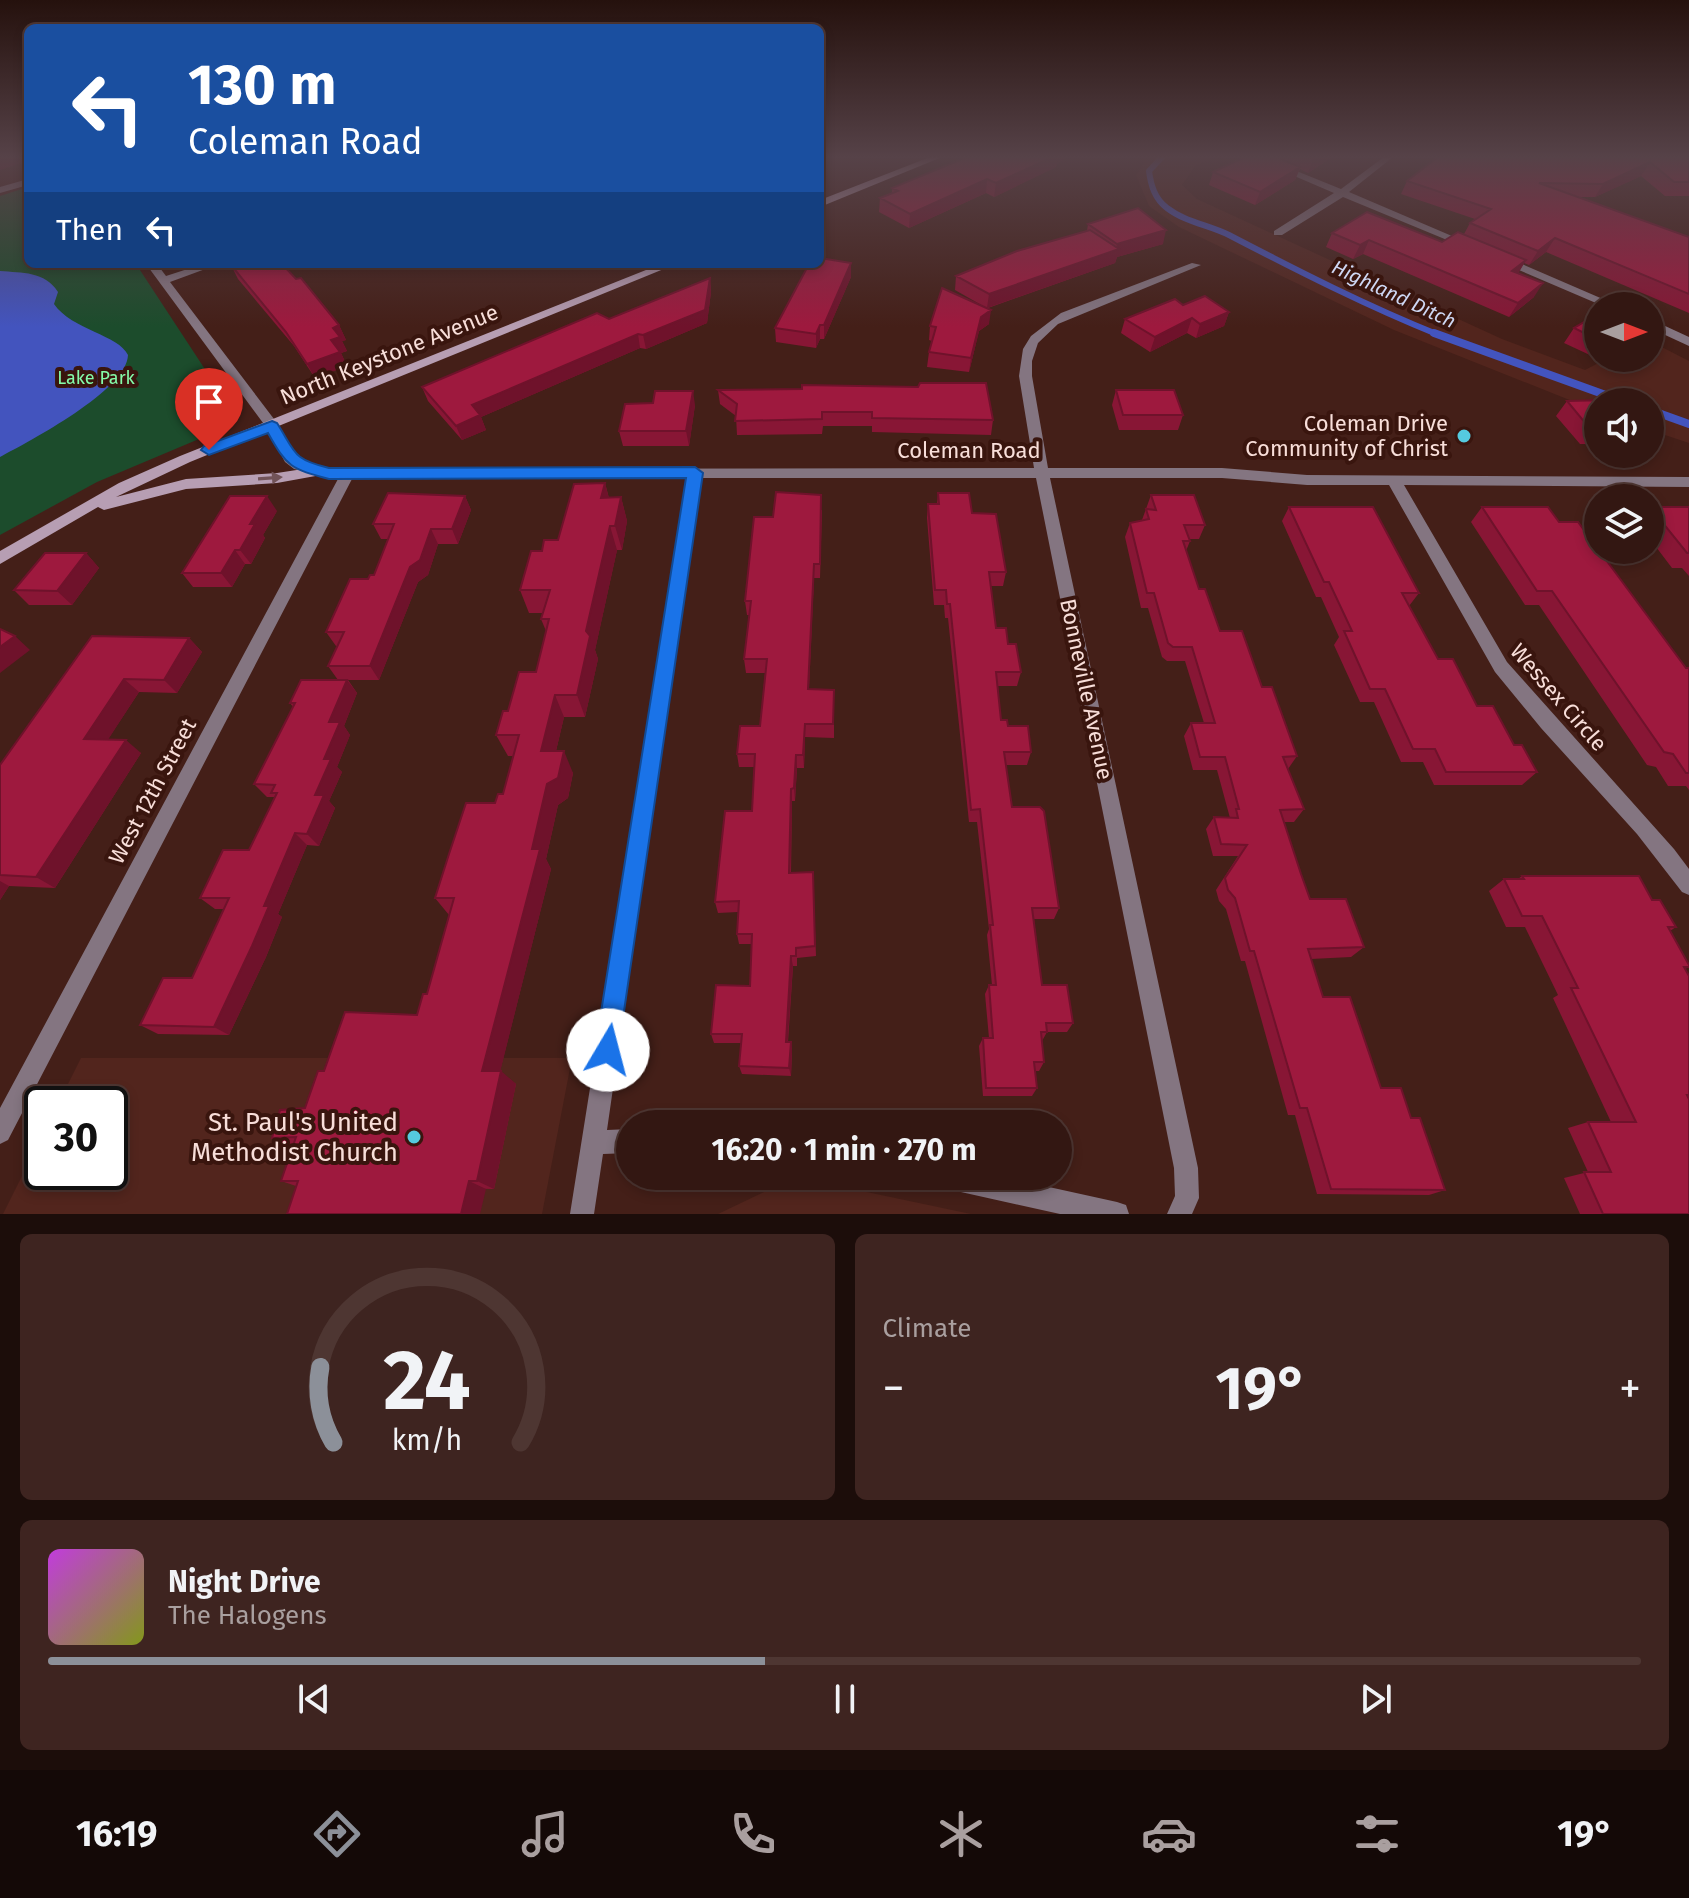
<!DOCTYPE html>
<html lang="en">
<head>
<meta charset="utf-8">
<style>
	:root { --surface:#331712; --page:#3e2420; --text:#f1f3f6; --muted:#a99f9f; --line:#4e3632; --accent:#8c9099 }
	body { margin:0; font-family:"Fira Sans",sans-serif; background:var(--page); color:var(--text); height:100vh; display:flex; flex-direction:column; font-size:30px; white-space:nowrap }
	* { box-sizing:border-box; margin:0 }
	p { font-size:26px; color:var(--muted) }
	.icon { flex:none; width:44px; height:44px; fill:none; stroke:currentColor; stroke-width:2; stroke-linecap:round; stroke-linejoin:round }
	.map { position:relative; height:1214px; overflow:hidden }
	.panel { display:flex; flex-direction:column; gap:20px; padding:20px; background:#1c0d0a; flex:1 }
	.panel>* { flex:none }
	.banner { position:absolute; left:24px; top:24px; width:800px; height:244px; border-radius:12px; box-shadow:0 4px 12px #0003,0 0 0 2px var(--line); background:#1a4fa0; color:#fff; overflow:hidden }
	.needle { width:52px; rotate:90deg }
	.controls { position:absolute; left:1584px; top:292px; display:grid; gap:16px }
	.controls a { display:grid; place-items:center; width:80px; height:80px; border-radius:50%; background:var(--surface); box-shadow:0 4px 12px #0003,0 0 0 2px var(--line); font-size:40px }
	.speed { position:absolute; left:24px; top:1086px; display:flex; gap:16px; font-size:40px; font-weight:700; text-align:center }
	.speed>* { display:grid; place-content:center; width:104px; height:104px; border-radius:50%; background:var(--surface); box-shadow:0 4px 12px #0003,0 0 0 2px var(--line); line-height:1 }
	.speed .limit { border:4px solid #111; border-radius:12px; background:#fff; color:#111 }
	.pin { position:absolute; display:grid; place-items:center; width:68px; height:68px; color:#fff; margin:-82px -34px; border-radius:50% 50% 50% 0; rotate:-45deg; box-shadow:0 0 8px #0007 }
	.pin .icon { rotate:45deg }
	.me { position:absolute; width:88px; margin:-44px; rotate:8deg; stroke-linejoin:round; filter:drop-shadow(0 0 6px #0008) }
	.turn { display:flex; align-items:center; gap:28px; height:168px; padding:0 32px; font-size:36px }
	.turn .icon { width:104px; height:104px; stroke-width:2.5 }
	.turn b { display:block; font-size:56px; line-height:68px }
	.then { display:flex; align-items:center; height:76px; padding:0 32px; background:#0003; gap:16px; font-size:30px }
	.big { font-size:60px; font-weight:700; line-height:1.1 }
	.panel .tile { flex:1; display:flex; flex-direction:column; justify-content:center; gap:12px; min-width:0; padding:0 28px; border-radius:12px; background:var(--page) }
	.panel .dial { align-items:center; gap:0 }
	.dial svg { height:208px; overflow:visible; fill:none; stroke:var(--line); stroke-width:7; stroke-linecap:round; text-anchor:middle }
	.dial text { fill:var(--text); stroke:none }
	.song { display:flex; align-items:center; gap:24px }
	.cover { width:96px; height:96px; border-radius:12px; background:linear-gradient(135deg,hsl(290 70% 55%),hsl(70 70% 35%)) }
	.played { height:8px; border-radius:4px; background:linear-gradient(90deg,var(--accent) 45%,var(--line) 45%) }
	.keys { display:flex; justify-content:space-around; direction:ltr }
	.heat { display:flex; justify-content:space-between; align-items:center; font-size:44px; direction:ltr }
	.panel .tiles { flex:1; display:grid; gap:20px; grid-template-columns:1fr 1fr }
	.tile:last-child { grid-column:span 2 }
	.trip { position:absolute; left:616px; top:1110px; width:456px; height:80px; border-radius:40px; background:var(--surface); box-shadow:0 4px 12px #0003,0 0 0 2px var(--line); font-weight:700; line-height:80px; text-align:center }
	.tab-bar { display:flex; height:128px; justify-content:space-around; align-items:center; background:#140907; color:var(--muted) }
	.tab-bar .icon { width:56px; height:56px }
	.tab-bar .selected { color:var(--accent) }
	.tab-bar b { font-size:36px; color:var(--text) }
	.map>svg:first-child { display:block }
</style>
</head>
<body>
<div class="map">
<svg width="1689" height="1214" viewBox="0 0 1689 1214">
	<rect width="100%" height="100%" fill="#441f18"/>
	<path fill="#52251d" d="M1148 157H1214L1195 166 1182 185 1197 199 1502 339 1585 370 1608 358H1650V341L1689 361V443L1650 430V402H1598L1587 407 1394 330 1179 227 1149 206 1136 175Z
		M81 1058H572L542 1214H3L42 1136V1172H110V1104H58Z
		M812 1183 862 1191 971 1214H718L766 1191Z"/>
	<path fill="#1c4c2c" d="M28 187V264H136L233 412V418L218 431 97 482 0 535V196Z"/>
	<path fill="#4354be" d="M0 271C22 273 45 271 58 292L54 304C72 330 119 335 128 355 127 390 30 441 0 457Z"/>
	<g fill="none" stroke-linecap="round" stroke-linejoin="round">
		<path stroke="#4354be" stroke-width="6" d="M1162 157 1149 171C1151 186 1155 199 1167 208 1185 222 1209 225 1229 235 1298 271 1367 306 1439 335"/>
		<path stroke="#4354be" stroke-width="8" d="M1434 333 1625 402
			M1650 410 1689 424"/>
		<path fill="#847581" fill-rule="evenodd" d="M1250 157H1262L1341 189 1384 157H1393L1349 192 1473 245 1464 247 1343 197 1282 235H1274V231L1334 193Z
			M28 179V185L0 193V187Z
			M1500 258H1508L1619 306H1603L1500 262Z
			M1192 263 1201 265 1058 324 1038 343 1032 361V376L1048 468H1222L1307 475 1689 477V487L1404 485 1507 662 1674 849 1689 869V895L1682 892 1637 834 1541 728 1495 672 1389 485H1307L1222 478H1050L1198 1168 1199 1198 1192 1214H1167L1175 1196 1174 1168 1036 478H701L607 1130 630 1129V1153L603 1154 594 1214H570L687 478 352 479 8 1140 0 1144V1108L338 479 294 469 285 462 266 427 146 264H157L166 276 203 264H219L170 282 277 423 295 456 304 463 329 469 1034 468 1019 376 1023 349 1031 336 1061 313Z
			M1650 319 1689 337V346L1650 328Z
			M931 1176H999L1117 1202 1126 1205 1129 1214H1060L943 1188 934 1185Z"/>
		<path fill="#b79eb3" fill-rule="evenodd" d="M930 157H942L820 207V200Z
			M661 264H676L190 462 116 497 186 479 277 473 316 467 321 469 323 472 321 475 277 483 186 489 104 510 98 507 0 564V551L119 483 180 456Z"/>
	</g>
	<path fill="#881635" d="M1245 157H1332L1308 173 1300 169 1295 180 1255 205 1209 185 1213 172Z
		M1689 157V196H1665L1641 176 1595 197H1578L1689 237V313L1546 252 1529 265 1524 263 1518 273 1534 297 1509 317 1363 254 1353 259 1326 247 1332 233 1442 242 1464 234 1470 223 1475 219 1401 194 1407 181Z
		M1057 164 1056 167 994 197 986 193 909 228 879 212 880 198 892 193V188Z
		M1088 224 1163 244 1117 257 1115 263 988 308 989 324 979 331 969 372 927 367 929 352 932 341 929 340 930 326 983 306 955 290 956 276 1087 231Z
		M851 263V277L824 339H820L816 348 776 342 775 328Z
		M231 265 339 325 346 340 342 341 347 351 341 353 347 366 315 378 294 346 238 279Z
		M710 278 711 292 707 323 646 349 640 348 481 417 486 430 462 440 428 401 422 387 609 319Z
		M1183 305 1229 312 1224 326 1196 338 1187 333 1150 352 1121 333 1125 319Z
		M1598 314V352L1592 356 1564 343 1574 328Z
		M718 390 993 420 991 435 872 432V426H823L822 434 737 435 736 416 720 404Z
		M1116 390 1183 415 1178 430H1119L1112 405Z
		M1567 401 1598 402V444H1580L1556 416Z
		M695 405 689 446H623L619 431Z
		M605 483 609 498 621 497 627 521 622 550H617L595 650 598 659 585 717H564L556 751 573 773 568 798 558 805 546 859 551 869 500 1071 516 1084 494 1189 296 1186 281 1181 292 1147 272 1138 305 1108 324 1071 417 1015 427 994 449 915 435 898 503 794 513 756H508L496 735 508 711 536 672 546 631 541 619 543 613H529L520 590 542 551 558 540Z
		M938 493 972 513 1006 572 1003 586H991L996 628 1008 644 1021 672 1017 686H998L1001 720 1031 752 1027 765H1006L1012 807 1059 908 1054 919H1034L1042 985 1073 1023 1067 1032H1047L1042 1041 1044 1062 1039 1071H1035L1037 1088 1032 1096H983L979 1046 983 1038H989L985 994 989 985H992L987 935 989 929 977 822H969L948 618H945L944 605H934L927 518 928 504H937Z
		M1151 495 1205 525 1199 539H1190V541L1186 551 1199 589 1220 631 1262 687 1297 756 1288 769 1304 809 1294 822H1284L1301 874 1310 899 1364 947 1351 957 1311 959 1323 997 1381 1088 1411 1118 1445 1190 1429 1195 1317 1194 1295 1115H1288L1245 961H1241L1226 909 1219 901 1216 890 1238 856H1213L1206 829 1214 817 1230 818 1217 770H1193L1184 736 1191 723H1204L1185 661H1167L1162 657 1148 608H1141L1125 537 1130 523 1142 520Z
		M465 496 471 510 458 544H438L428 575 418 582 379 680H348L357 693 344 726 350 735 337 767 342 772 329 801 335 808 319 846 307 845 278 914 282 917 266 957 229 1035 158 1034 140 1025 192 978 224 909H215L200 898 249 850 275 797H267L254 784 293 707 290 703 338 680 328 666 338 646H336L326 632 368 579 374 575 389 539H381L373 524Z
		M1289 507 1419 593 1409 606 1438 659 1477 706 1514 745 1537 772 1522 785H1434L1423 762H1401L1374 702H1360L1334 645 1339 637 1321 597H1316L1282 521Z
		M1482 507 1559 522 1686 668H1689V790L1686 786H1668L1656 767 1647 765 1539 605H1525L1471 522Z
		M1650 507H1689V576L1682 568H1672L1650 539Z
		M822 510 820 578H814L809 689 834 690V738L805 737 804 768H797L795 801H792L791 873 813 872 816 956 797 958V966H793L788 1042H791L792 1051 791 1076 742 1074 739 1066 741 1043H714L711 1034 750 986 752 944H739L737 934 738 912 718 913 715 902 752 811 754 767H739L737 754 760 726 765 673H746L744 659 749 615H747L745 601 773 517Z
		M277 511 263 535 265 538 251 564H245L232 587H193L182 573Z
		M86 553 99 568 72 605H29L14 590Z
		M92 636 189 638 202 652 177 693 139 692 108 739 141 753 55 888 9 886 0 900V765Z
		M1522 876 1652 900 1676 927 1670 931 1689 967 1685 969 1689 976V1214H1580L1564 1178 1588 1172 1568 1128 1588 1122H1611L1553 998 1558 995 1525 927H1506L1489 891 1504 879H1518Z"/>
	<path fill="#6f122b" d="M0 157H28V161L0 170Z
		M1053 157H1068L1057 164 1056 167 994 197 996 183Z
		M1317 157H1332L1308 173 1313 159Z
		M1650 162 1641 176 1595 197 1603 184Z
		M1300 167 1295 180 1255 205 1260 192Z
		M987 179 986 193 909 228 910 214Z
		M1166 230 1163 244 1117 257 1115 263 987 308 989 294 1116 250 1117 244Z
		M1555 238 1546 252 1529 265 1538 251Z
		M1369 240 1363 254 1353 259 1360 245Z
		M1526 260 1518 274 1512 271Z
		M851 263V277L824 339V325Z
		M710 278 711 292 707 323 646 349 643 335Z
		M1543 283 1534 297 1509 317 1518 303Z
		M991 310 989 324 979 331 969 372 971 358 981 317Z
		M1229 312 1224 326 1196 338 1200 324Z
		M1192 318 1187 333 1150 352 1155 337Z
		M339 325 346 340 342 341 347 351 341 353 347 366 315 378 307 364 331 340 333 328Z
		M820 325V339L816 348V334Z
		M638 334 640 348 481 417 486 430 462 440 456 426 472 405Z
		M693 391 695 405 689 446 686 431Z
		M605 483 611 507 601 498Z
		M267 496 277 511 263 535 265 538 251 564 240 550 250 524Z
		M465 496 471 510 458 544 452 529Z
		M621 497 627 521 622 550 615 526Z
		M610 526 617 550 595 650 598 659 585 717 577 695 586 631Z
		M431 529 438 544 428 575 418 582 379 680 370 666 410 567Z
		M235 550 245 564 232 587 221 573Z
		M86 553 99 568 72 605 57 591Z
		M814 564V578L808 703V689Z
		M15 636 30 650 0 673V647Z
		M189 638 202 652 177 693 164 680Z
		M124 679 139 692 100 752 84 739Z
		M347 680 357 693 344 726 350 735 337 767 342 772 329 801 335 808 319 846 307 834 329 722Z
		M555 695 564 717 551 772 541 751Z
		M805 724V737L804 768 803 755Z
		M126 740 141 753 55 888 36 877Z
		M564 751 573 773 568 798 558 805 546 859 551 869 497 1084 482 1071 547 784Z
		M796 755 797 768 795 801 794 788Z
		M791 789 792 801 790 884 789 873Z
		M295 833 307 845 278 914 282 917 266 957 229 1035 214 1027Z
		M0 881 9 886 0 900Z
		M791 956 793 966 787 1050 786 1042Z
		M791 1042 792 1051 791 1076 789 1068Z
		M501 1071 516 1084 494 1189 477 1181Z
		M469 1181 486 1189 480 1214H461Z"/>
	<path fill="#9e193e" stroke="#6f122b" stroke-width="2" d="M967 157H1053L996 183 987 179 910 214 880 198 898 191 892 188Z
		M1245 157H1276L1300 167 1260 192 1213 172Z
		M1438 157H1689V182H1674L1650 162 1603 184 1539 183 1689 237V294L1555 238 1538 251 1470 223 1491 209 1407 181Z
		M1138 208 1166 230 1117 244 1088 224Z
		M1367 212 1442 242 1458 232 1526 260 1512 271 1543 283 1518 303 1369 240 1360 245 1332 233Z
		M1090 230 1119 249 989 294 956 276 1017 251Z
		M820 258 851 263 824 325H820L816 334 775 328 809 264H820Z
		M234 264H282L296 279 301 278 339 325 333 328 340 337 331 340 340 352 307 364 286 332 231 265Z
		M710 278 705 310 643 335 638 334 472 405 480 415 456 426 422 387 597 313 609 319Z
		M942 288 991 310 981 317 971 358 929 352 936 327 930 326Z
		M1205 296 1229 312 1200 324 1192 318 1155 337 1125 319 1175 299 1183 305Z
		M1598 314V340L1574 328Z
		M920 383H986L993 420 872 418V412H822V419L735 421 737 404 718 390 802 389V385L918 387Z
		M1116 390H1174L1183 415H1123Z
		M655 391H693L686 431H619L625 404 653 403Z
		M1607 400 1608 402H1598V430H1591L1567 401Z
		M605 483 601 498 621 497 615 526H610L586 631 590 636 577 695H555L541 751H564L558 778 547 784 532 849H540L482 1071H501L477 1181H469L461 1214H287L298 1181H281L296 1137 272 1138 280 1110 305 1108 318 1071H324L345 1012 417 1015 423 994H427L454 898H435L449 854 466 803H495L498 794H503L519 735H496L503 711H508L519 672H536L549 619H541L550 590H520L531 551H542L544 540H558L574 484Z
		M776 492 821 495 820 564H814L808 689 834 690 833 724H805L803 755H796L794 788 791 789 789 873 813 872 815 946 796 948V956H791L786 1042H791L789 1068 739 1066 742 1034H711L716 985 750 986 752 934H737L739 901 715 902 725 811H752L755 754H737L740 726H760L767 659H744L751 601H745L754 517H773Z
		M388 493 465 496 452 529H431L420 560 410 567 370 666H328L344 632H326L350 579H368L370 575H374L394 524H373Z
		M938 493H969L972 513 996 514 1006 572H989L996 628H1006L1008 644H1016L1021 672H996L1001 720H1007L1008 726H1028L1031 752H1004L1012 807H1040L1044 811 1059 908H1032L1042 985H1067L1073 1023H1046L1047 1032H1041L1044 1062H1034L1037 1088H986L983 1038H993L989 985H996L990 925H993L980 809 971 810 950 604H947L946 590H935L928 504H939Z
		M1151 495H1194L1205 525H1184L1190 541H1183L1199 589H1205L1220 631H1242L1262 687H1272L1297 756 1283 757 1304 809 1280 810 1301 874 1310 899H1346L1364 947 1308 949 1323 997H1350L1381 1088H1401L1411 1118H1420L1445 1190 1331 1189 1307 1108H1300L1254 951H1250L1235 898 1228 890 1225 878 1247 845 1221 844 1214 817 1238 818 1236 809H1239L1225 757H1200L1191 723H1215L1192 647H1173L1168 643 1154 593H1147L1130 523 1149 519 1146 509 1156 510Z
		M230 496H267L250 524H255L240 550H235L221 573H182Z
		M1289 507H1373L1419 593H1402L1438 659H1453L1477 706H1493L1514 745H1522L1537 772H1446L1435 749H1413L1385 689H1370L1344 631H1352L1329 582H1324Z
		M1482 507H1548L1559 522H1578L1686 668H1689V773H1686L1673 754 1664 752 1552 591H1537Z
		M1650 507H1689V553H1687Z
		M45 553H86L57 591 14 590Z
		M0 629 15 636 0 647Z
		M92 636 189 638 164 680 124 679 84 739 126 740 36 877 0 875V765Z
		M301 680H347L329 722H340L324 759H331L315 795H324L307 834 295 833 264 906H269L252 946 214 1027 140 1025 163 978H192L229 898H200L223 850H249L277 793H271L275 785 254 784 295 703H290Z
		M1522 876H1639L1652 900H1660L1676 927H1668L1689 965V967H1684L1689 976V1095H1687L1689 1099V1214H1603L1584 1172H1611L1588 1122H1636L1571 988H1578L1542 916H1522L1504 879H1524Z"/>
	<defs><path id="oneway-solid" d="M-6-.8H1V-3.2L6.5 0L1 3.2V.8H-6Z" transform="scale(2)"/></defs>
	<use fill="#725358" href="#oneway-solid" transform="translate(270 478) rotate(-4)"/>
	<linearGradient id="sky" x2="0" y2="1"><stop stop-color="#25110d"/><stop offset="0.48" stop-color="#564248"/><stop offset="1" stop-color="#564248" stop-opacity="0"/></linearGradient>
	<rect width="1689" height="327" fill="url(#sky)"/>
	<path fill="#1a73e8" stroke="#114b97" stroke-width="2" d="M272 421 277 423C296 453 292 459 329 468L695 467 703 473 617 1059 608 1063 599 1059 595 1050 686 478 329 479C291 469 287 467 268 433L209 455 201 450 204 446Z"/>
	<g fill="#55cadf" stroke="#39150e" stroke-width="3">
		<circle cx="1464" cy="436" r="8"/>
		<circle cx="414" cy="1137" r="8"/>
	</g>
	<g text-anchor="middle" stroke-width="8" stroke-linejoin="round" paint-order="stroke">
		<g font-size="18" fill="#85fba9" stroke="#39150e">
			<text x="96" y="384">Lake Park</text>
		</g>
		<g font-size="20" font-style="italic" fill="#ced7f3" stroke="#39150e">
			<text transform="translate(1394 294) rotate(25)" y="7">Highland Ditch</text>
		</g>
		<g font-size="22" fill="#f8ded9" stroke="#39150e">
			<text transform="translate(389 354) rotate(-22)" y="8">North Keystone Avenue</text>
			<text x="969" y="458">Coleman Road</text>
			<text transform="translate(1087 689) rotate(78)" y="8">Bonneville Avenue</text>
			<text transform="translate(1559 697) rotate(49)" y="8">Wessex Circle</text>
			<text transform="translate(152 791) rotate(-62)" y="8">West 12th Street</text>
		</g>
		<g font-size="22" fill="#f8ded9" stroke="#39150e" text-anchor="end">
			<text x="1448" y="431">Coleman Drive<tspan x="1448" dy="25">Community of Christ</tspan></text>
		</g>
		<g font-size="26" fill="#f8ded9" stroke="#39150e" text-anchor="end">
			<text x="398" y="1131">St. Paul's United<tspan x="398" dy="30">Methodist Church</tspan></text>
		</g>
	</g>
</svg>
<div class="controls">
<a><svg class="needle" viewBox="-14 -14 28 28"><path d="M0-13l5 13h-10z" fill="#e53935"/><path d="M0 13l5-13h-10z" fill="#a99f9f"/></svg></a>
<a><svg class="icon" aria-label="sound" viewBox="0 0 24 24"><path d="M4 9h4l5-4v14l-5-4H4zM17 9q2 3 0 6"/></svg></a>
<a><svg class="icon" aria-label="layers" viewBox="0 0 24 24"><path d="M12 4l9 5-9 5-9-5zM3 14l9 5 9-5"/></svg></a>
</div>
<div class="speed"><div class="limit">30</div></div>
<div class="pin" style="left:209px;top:450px;background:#d93025"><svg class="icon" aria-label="arrive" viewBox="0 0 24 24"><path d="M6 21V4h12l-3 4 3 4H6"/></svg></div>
<svg class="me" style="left:608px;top:1050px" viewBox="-20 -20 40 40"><circle r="19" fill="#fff"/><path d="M0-13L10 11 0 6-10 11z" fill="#1a73e8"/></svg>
<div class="trip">16:20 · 1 min · 270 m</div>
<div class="banner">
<div class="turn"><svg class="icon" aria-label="left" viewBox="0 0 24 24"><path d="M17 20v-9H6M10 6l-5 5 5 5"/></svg><div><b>130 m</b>Coleman Road</div></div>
<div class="then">Then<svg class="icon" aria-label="left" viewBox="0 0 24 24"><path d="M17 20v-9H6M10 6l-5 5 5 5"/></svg></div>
</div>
</div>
<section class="panel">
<div class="tiles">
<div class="tile dial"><svg viewBox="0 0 100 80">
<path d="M14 69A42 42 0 1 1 86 69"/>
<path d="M14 69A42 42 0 0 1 9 40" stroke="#8c9099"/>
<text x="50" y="56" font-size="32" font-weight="700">24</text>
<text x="50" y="72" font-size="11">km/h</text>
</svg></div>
<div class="tile"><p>Climate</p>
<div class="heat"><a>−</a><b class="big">19°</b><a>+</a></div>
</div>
<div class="tile">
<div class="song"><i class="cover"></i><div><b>Night Drive</b><p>The Halogens</p></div></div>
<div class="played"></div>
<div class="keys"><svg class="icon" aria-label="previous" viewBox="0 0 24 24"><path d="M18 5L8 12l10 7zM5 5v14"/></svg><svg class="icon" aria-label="pause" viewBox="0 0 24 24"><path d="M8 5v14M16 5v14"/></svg><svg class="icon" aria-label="next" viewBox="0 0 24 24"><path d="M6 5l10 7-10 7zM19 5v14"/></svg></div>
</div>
</div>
</section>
<nav class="tab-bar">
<b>16:19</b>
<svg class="icon selected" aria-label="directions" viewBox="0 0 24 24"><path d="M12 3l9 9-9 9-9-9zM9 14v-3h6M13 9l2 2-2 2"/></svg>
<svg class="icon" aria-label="music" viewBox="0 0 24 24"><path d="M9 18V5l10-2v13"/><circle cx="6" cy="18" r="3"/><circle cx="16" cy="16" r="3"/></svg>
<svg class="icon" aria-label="phone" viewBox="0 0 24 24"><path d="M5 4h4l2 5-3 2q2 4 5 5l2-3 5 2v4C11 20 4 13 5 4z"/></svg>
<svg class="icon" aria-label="climate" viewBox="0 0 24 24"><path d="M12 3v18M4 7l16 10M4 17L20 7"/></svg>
<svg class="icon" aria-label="car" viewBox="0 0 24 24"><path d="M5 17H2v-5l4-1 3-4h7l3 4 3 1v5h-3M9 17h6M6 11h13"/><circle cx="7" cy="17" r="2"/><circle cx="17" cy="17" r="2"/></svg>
<svg class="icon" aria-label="filters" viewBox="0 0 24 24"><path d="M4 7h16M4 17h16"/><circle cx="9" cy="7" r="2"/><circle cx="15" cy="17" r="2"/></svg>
<b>19°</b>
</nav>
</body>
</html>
